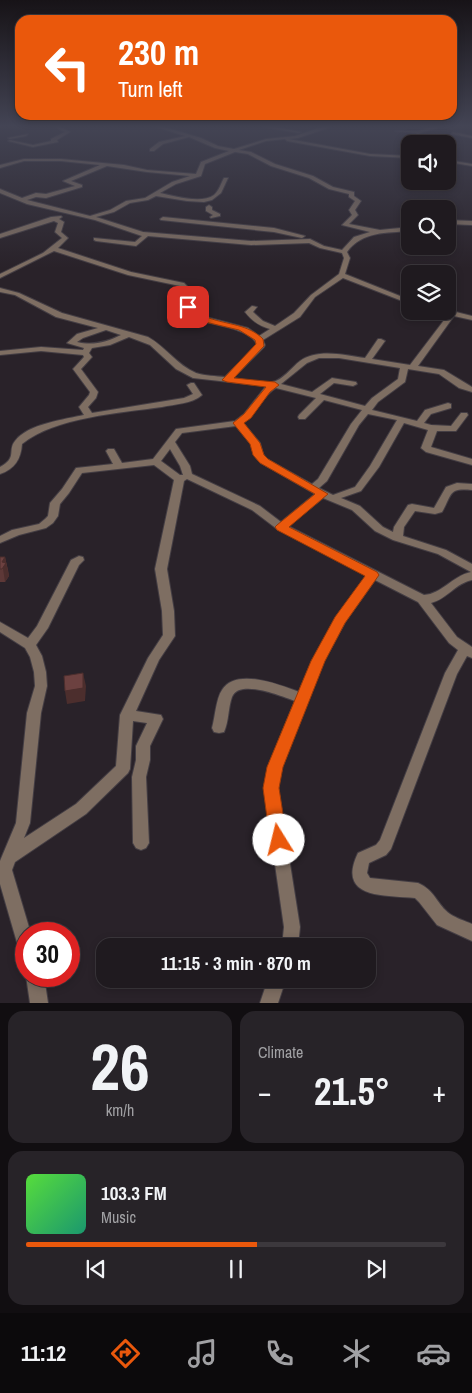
<!DOCTYPE html>
<html lang="en">
<head>
<meta charset="utf-8">
<style>
	:root { --surface:#1f1a1f; --page:#272328; --text:#f1f3f6; --muted:#a1a1a4; --line:#3c383d; --accent:#ea580c }
	body { margin:0; font-family:"Archivo Narrow",sans-serif; background:var(--page); color:var(--text); height:100vh; display:flex; flex-direction:column; font-size:19px; white-space:nowrap }
	* { box-sizing:border-box; margin:0 }
	p { font-size:16px; color:var(--muted) }
	.icon { flex:none; width:28px; height:28px; fill:none; stroke:currentColor; stroke-width:2; stroke-linecap:round; stroke-linejoin:round }
	.map { position:relative; height:1003px; overflow:hidden }
	.drawer { display:flex; flex-direction:column; gap:8px; padding:8px; background:#110e11; flex:1 }
	.drawer>* { flex:none }
	.hud { position:absolute; left:15px; top:15px; width:442px; height:105px; border-radius:15px; box-shadow:0 2px 8px #0003,0 0 0 1px var(--line); background:#ea580c; color:#fff; overflow:hidden }
	.buttons { position:absolute; left:401px; top:135px; display:grid; gap:10px }
	.buttons a { display:grid; place-items:center; width:55px; height:55px; border-radius:10px; background:var(--surface); box-shadow:0 2px 8px #0003,0 0 0 1px var(--line); font-size:25px }
	.speed { position:absolute; left:15px; top:922px; display:flex; gap:10px; font-size:25px; font-weight:700; text-align:center }
	.speed>* { display:grid; place-content:center; width:65px; height:65px; border-radius:50%; background:var(--surface); box-shadow:0 2px 8px #0003,0 0 0 1px var(--line); line-height:1 }
	.speed .limit { border:8px solid #d22; background:#fff; color:#111 }
	.pin { position:absolute; display:grid; place-items:center; width:42px; height:42px; color:#fff; margin:-21px; border-radius:10px; box-shadow:0 2px 8px #0006 }
	.me { position:absolute; width:55px; margin:-28px; rotate:351deg; stroke-linejoin:round; filter:drop-shadow(0 0 4px #0008) }
	.turn { display:flex; align-items:center; gap:18px; height:105px; padding:0 20px; font-size:22px }
	.turn .icon { width:65px; height:65px; stroke-width:2.5 }
	.turn b { display:block; font-size:35px; line-height:42px }
	.big { font-size:38px; font-weight:800; line-height:1.1 }
	.drawer .widget { flex:1; display:flex; flex-direction:column; justify-content:center; gap:8px; min-width:0; padding:0 18px; border-radius:15px; background:var(--page) }
	.drawer .dial { align-items:center; gap:0 }
	.dial b { font-size:65px; line-height:1 }
	.song { display:flex; align-items:center; gap:15px }
	.cover { width:60px; height:60px; border-radius:8px; background:linear-gradient(135deg,hsl(110 70% 55%),hsl(160 70% 35%)) }
	.played { height:5px; border-radius:2px; background:linear-gradient(90deg,var(--accent) 55%,var(--line) 55%) }
	.keys { display:flex; justify-content:space-around; direction:ltr }
	.heat { display:flex; justify-content:space-between; align-items:center; font-size:28px; direction:ltr }
	.drawer .tiles { flex:1; display:grid; gap:8px; grid-template-columns:1fr 1fr }
	.widget:last-child { grid-column:span 2 }
	.trip { position:absolute; left:96px; top:938px; width:280px; height:50px; border-radius:15px; background:var(--surface); box-shadow:0 2px 8px #0003,0 0 0 1px var(--line); font-weight:800; line-height:50px; text-align:center }
	.menu { display:flex; height:80px; justify-content:space-around; align-items:center; background:#0c0a0c; color:var(--muted) }
	.menu .icon { width:35px; height:35px }
	.menu .selected { color:var(--accent) }
	.menu b { font-size:22px; color:var(--text) }
	.map>svg:first-child { display:block }
</style>
</head>
<body>
<div class="map">
<svg width="472" height="1003" viewBox="0 0 472 1003">
	<rect width="100%" height="100%" fill="#292229"/>
	<g fill="none" stroke-linecap="round" stroke-linejoin="round">
		<g stroke="#443e44" stroke-width="2">
			<path id="minor" d="M55 127H61L70 132 57 140 58 142 33 147 8 141 10 140 33 145 51 141V139L65 132Z
				M156 127H164L201 138 218 146 234 149 266 139 295 136 322 127H331L298 138 289 139 370 154 410 156V158L370 156 287 141 285 139 266 141 239 150 251 152 275 164 313 176 333 187 354 192V196L361 201 355 210 358 215 349 224 380 230 410 227V231C387 233 362 231 347 252L350 258 345 274 410 300V304L343 278 315 297 300 317 263 340 265 345 264 347 233 378C244 379 262 384 272 382 282 381 292 367 300 361 317 348 345 355 365 358L378 339H381L385 341 372 359 410 365 448 315 439 311 448 310 472 316V320L454 316 418 366 444 370 472 387V392L459 388 439 374 408 369 405 382 378 402 372 410 417 421 425 410 448 403 451 404V408L431 414 424 423 431 425 451 426 461 413H467L468 415 456 431H437L431 447 472 459V465L426 452 421 448 428 430 404 423 379 467 361 491 341 498 360 506 383 527 393 532 394 527 408 505 412 504 434 508 446 487 457 483 472 484V490C448 487 452 495 442 512L435 514 415 511 404 527 403 536 446 550 472 564V580C456 583 447 599 431 603L457 637 472 647V658L467 656 457 674 391 849 386 855 369 863 367 873 370 878 418 883C435 890 437 905 450 914 456 918 465 921 472 924V941L437 925 419 902 415 898C384 895 336 899 358 853L376 845 380 840 445 673 458 650 449 643 418 602 375 580 345 622 324 661 282 767 278 788 300 927 298 946H282L284 927 264 788 268 767 295 701C283 697 239 678 232 697 228 708 229 721 224 732L219 733 214 732 212 728C215 718 216 698 222 690 236 667 280 685 299 692L312 661 336 617 367 575 277 529 252 510 187 479 184 481 167 569 174 611 175 636 159 660 136 711 161 715 163 719 150 746V760L146 777 149 843 146 848 141 850 136 848 133 843 132 777 136 760V746L147 723 133 721 130 769 128 773 86 814 15 862 12 870 31 934H26V954L20 952 18 946 0 884V861L16 823 27 713 35 686 34 672 30 657 25 648 0 632V622L28 638 37 626 71 560 79 556 83 557 84 560 79 565 48 628 36 645 42 656 46 672 47 686 41 713 30 823 24 838 76 804 116 766 120 715 148 658 163 635 162 611 155 569 174 480 154 465 82 473 69 493 60 504 58 516 53 523 46 528 19 535 0 543V536L12 530 39 524 45 519 48 516 50 503 62 489 76 468 113 464 106 451 108 449H114L122 463 153 459 176 429 235 421 244 414 266 386 193 378 176 369 150 345 129 337 110 345 92 348 89 353 92 357 81 369 98 392 96 398 88 407 92 413 184 398 193 394 187 385 191 383H194L202 395C192 404 175 404 162 407 121 413 55 417 22 444 21 459 15 469 0 474V467C18 457 7 451 15 441 27 424 66 419 84 415L79 407 89 395 90 392 73 369 84 357 83 355 41 351 0 355V351L41 347 83 350 84 348 67 343 77 334 98 328 56 317 15 295 0 292V288L19 293 62 313 148 337C166 347 177 365 196 373 205 376 216 376 225 377L257 345C252 330 215 324 200 321L196 316 187 310 186 304 182 299 185 295 179 291 180 286 128 275 54 251 0 278V274L43 253 62 238 55 232 58 223 54 221 0 238V234L51 217 61 216 62 217 59 219 64 222 61 232 68 238 58 248 131 272 184 283 187 286 186 290 192 294 189 299 192 304V308L202 312 206 317 248 328 259 336 270 329C259 326 252 321 245 312L252 306 257 307 253 312 263 321 275 326 294 313 311 295 339 274 344 258 342 253 320 248 309 243 251 245 148 236 136 246 96 241 94 240V238L135 242 142 236 95 220 27 204 0 193V189L22 198 36 193 46 194 75 186 63 181 100 165 61 161H24L0 168V165L24 159H61L124 165 147 170 196 174 201 162 229 151 215 148 189 137 163 144 154 151H150V149L159 142 185 136ZM235 152 248 154 271 166 309 178 329 189 349 194V197L355 201 349 210 352 215 342 225 370 232 354 237 342 250 324 246 310 239 251 241 143 232 96 217 114 212 130 203 148 200 156 196 187 201 204 202 212 200 221 193 228 178H224C221 183 219 191 214 195 202 204 173 196 160 193L176 184 201 176 205 164ZM107 166 147 172 190 176 172 182 145 198 126 201 110 210 90 216 27 200 36 197 46 198 82 187V185L71 181ZM106 330 121 335C107 342 93 346 77 342L83 338ZM319 358H339L400 368 398 379 372 398 365 406 320 394 334 383 353 386 357 384 356 382 332 378 312 392 281 384 307 363ZM276 388 316 398 299 415 298 417 299 419H305L324 400 362 410 351 424 318 479 312 484 267 459 263 454 260 443 243 423C256 413 262 396 276 388ZM368 414 397 420 370 466 355 487 333 495 319 488 327 481 359 425ZM236 426 251 444 254 455 261 463 315 494 281 522 260 506 192 474 190 466 175 442 182 433ZM170 449 180 466 183 475H180L161 461ZM323 498 352 510 375 531 393 540 438 554 471 572C452 576 442 594 424 595L288 526Z
				M263 127H276L301 132 299 133Z
				M432 127H441L420 133 418 135 416 133 395 131H418Z
				M453 132 472 136V138L451 134Z
				M28 134 26 136 10 139 8 138Z
				M448 160 472 164V166L448 162Z
				M209 205 212 207V210L220 214V216L211 218 210 217 213 215 206 211V207Z
				M163 217 274 228 305 236 302 238 274 232 161 220 160 219Z
				M448 220 472 221V225L448 224Z
				M26 976H44L48 1003H30Z
				M268 979H286L278 1003H260Z"/>
		</g>
		<use href="#minor" fill="#7e6e62" fill-rule="evenodd"/>
	</g>
	<path fill="#5d3837" d="M0 557H5L8 570 9 576 5 582H0Z"/>
	<path fill="#4c2e2d" d="M5 557 9 576 5 582 2 562Z
		M83 673 86 686 85 701 67 704 65 691Z"/>
	<path fill="#6c4140" stroke="#4c2e2d" d="M0 557H5L2 562 6 563 2 569H0Z
		M83 673V688L65 691 64 676Z"/>
	<linearGradient id="sky" x2="0" y2="1"><stop stop-color="#171317"/><stop offset="0.47" stop-color="#434454"/><stop offset="1" stop-color="#434454" stop-opacity="0"/></linearGradient>
	<rect width="472" height="268" fill="url(#sky)"/>
	<path fill="#ea580c" stroke="#983908" d="M186 306C196 304 200 315 209 318 228 325 248 324 263 339L264 346 234 378 275 382 279 385 270 392 251 418 244 423 260 443 264 455 268 459 328 494 289 527 377 572 379 575 345 623 325 661 283 767 279 788 287 840 285 846 279 848 272 846 270 840 263 788 267 767 311 661 335 617 365 576 277 530 275 527 277 525 315 494 260 463 253 455 250 444 233 423 244 414 266 387 227 382 222 380 256 344 255 340 239 330 201 321 196 315 186 309Z"/>
</svg>
<div class="buttons">
<a><svg class="icon" aria-label="sound" viewBox="0 0 24 24"><path d="M4 9h4l5-4v14l-5-4H4zM17 9q2 3 0 6"/></svg></a>
<a><svg class="icon" aria-label="search" viewBox="0 0 24 24"><circle cx="10" cy="10" r="6"/><path d="M15 15l6 6"/></svg></a>
<a><svg class="icon" aria-label="layers" viewBox="0 0 24 24"><path d="M12 4l9 5-9 5-9-5zM3 14l9 5 9-5"/></svg></a>
</div>
<div class="speed"><div class="limit">30</div></div>
<div class="pin" style="left:188px;top:307px;background:#d93025"><svg class="icon" aria-label="arrive" viewBox="0 0 24 24"><path d="M6 21V4h12l-3 4 3 4H6"/></svg></div>
<svg class="me" style="left:279px;top:840px" viewBox="-20 -20 40 40"><circle r="19" fill="#fff"/><path d="M0-13L10 11 0 6-10 11z" fill="#ea580c"/></svg>
<div class="trip">11:15 · 3 min · 870 m</div>
<div class="hud">
<div class="turn"><svg class="icon" aria-label="left" viewBox="0 0 24 24"><path d="M17 20v-9H6M10 6l-5 5 5 5"/></svg><div><b>230 m</b>Turn left</div></div>
</div>
</div>
<section class="drawer">
<div class="tiles">
<div class="widget dial"><b>26</b><p>km/h</p></div>
<div class="widget"><p>Climate</p>
<div class="heat"><a>−</a><b class="big">21.5°</b><a>+</a></div>
</div>
<div class="widget">
<div class="song"><i class="cover"></i><div><b>103.3 FM</b><p>Music</p></div></div>
<div class="played"></div>
<div class="keys"><svg class="icon" aria-label="previous" viewBox="0 0 24 24"><path d="M18 5L8 12l10 7zM5 5v14"/></svg><svg class="icon" aria-label="pause" viewBox="0 0 24 24"><path d="M8 5v14M16 5v14"/></svg><svg class="icon" aria-label="next" viewBox="0 0 24 24"><path d="M6 5l10 7-10 7zM19 5v14"/></svg></div>
</div>
</div>
</section>
<nav class="menu">
<b>11:12</b>
<svg class="icon selected" aria-label="directions" viewBox="0 0 24 24"><path d="M12 3l9 9-9 9-9-9zM9 14v-3h6M13 9l2 2-2 2"/></svg>
<svg class="icon" aria-label="music" viewBox="0 0 24 24"><path d="M9 18V5l10-2v13"/><circle cx="6" cy="18" r="3"/><circle cx="16" cy="16" r="3"/></svg>
<svg class="icon" aria-label="phone" viewBox="0 0 24 24"><path d="M5 4h4l2 5-3 2q2 4 5 5l2-3 5 2v4C11 20 4 13 5 4z"/></svg>
<svg class="icon" aria-label="climate" viewBox="0 0 24 24"><path d="M12 3v18M4 7l16 10M4 17L20 7"/></svg>
<svg class="icon" aria-label="car" viewBox="0 0 24 24"><path d="M5 17H2v-5l4-1 3-4h7l3 4 3 1v5h-3M9 17h6M6 11h13"/><circle cx="7" cy="17" r="2"/><circle cx="17" cy="17" r="2"/></svg>
</nav>
</body>
</html>
